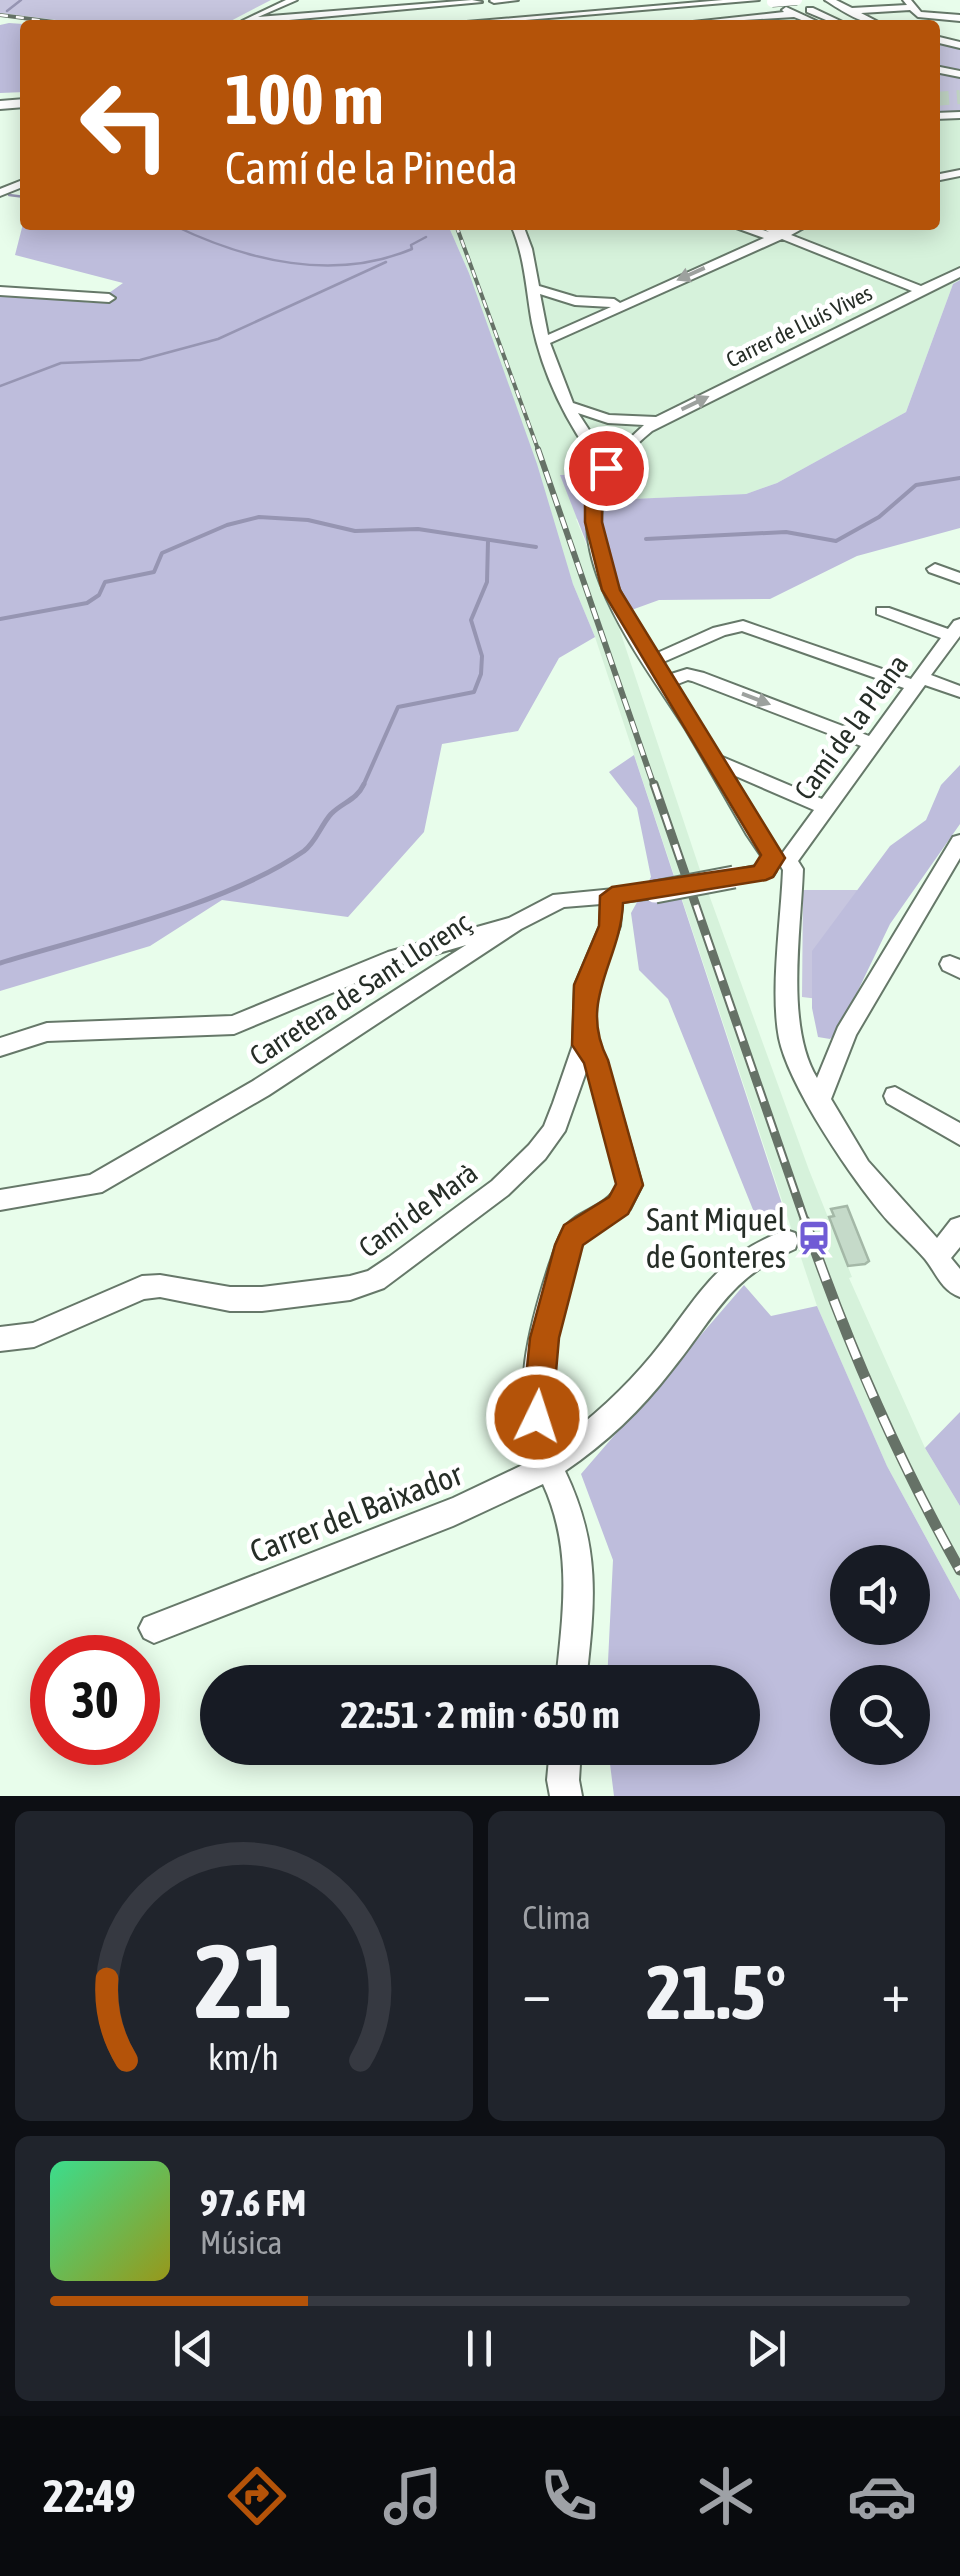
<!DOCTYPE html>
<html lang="es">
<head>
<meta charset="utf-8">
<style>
	:root { --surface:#171b24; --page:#20242c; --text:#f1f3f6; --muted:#9ea1a6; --line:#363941; --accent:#b45309 }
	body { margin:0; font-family:"Asap Condensed",sans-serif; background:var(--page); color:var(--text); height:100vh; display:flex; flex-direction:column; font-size:38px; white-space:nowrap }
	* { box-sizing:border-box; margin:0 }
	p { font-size:32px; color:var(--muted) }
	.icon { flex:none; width:55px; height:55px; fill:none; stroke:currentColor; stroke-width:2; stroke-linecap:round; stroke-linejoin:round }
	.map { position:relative; height:1796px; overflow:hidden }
	.drawer { display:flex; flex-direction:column; gap:15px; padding:15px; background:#0d0f14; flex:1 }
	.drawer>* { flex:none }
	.top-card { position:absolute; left:20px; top:20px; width:920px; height:210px; border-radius:10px; box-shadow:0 5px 25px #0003; background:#b45309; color:#fff; overflow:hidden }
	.controls { position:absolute; left:830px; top:1545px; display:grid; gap:20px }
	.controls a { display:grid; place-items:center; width:100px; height:100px; border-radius:50%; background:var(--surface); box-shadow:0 5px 25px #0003; font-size:50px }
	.speed { position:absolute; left:30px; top:1635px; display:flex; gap:20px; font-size:50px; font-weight:700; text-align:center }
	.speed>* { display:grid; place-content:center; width:130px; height:130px; border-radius:50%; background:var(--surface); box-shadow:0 5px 25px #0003; line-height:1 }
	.speed .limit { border:15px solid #d22; background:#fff; color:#111 }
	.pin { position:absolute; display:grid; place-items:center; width:85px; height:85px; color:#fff; margin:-42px; border:5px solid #fff; border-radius:50%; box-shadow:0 2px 10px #0007 }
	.me { position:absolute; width:110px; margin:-55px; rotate:4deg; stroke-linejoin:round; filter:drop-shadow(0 0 8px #0008) }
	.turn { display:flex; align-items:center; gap:35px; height:210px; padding:0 40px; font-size:45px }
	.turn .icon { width:130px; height:130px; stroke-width:2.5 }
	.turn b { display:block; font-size:70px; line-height:85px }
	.big { font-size:75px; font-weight:700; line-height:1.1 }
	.drawer .tile { flex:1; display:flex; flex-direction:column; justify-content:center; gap:15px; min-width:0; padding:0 35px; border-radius:15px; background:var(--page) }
	.drawer .dial { align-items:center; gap:0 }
	.dial svg { height:260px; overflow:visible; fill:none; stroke:var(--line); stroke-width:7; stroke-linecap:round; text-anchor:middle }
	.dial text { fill:var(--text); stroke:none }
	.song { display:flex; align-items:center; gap:30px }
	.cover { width:120px; height:120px; border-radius:15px; background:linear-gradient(135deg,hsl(150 70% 55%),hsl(60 70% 35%)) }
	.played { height:10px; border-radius:5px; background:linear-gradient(90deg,var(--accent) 30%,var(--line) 30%) }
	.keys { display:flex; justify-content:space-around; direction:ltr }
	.heat { display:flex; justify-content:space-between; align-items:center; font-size:55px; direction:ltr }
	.drawer .tiles { flex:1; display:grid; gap:15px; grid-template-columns:1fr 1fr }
	.tile:last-child { grid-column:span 2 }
	.trip { position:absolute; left:200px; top:1665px; width:560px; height:100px; border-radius:50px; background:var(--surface); box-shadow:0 5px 25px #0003; font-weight:700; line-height:100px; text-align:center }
	.dock { display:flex; height:160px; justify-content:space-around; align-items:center; background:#090b0e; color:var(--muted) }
	.dock .icon { width:70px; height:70px }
	.dock .on { color:var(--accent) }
	.dock b { font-size:45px; color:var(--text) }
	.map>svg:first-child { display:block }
</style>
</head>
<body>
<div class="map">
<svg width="960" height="1796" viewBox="0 0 960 1796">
	<rect width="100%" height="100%" fill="#e8fdeb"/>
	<path fill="#d6f2db" d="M935 111H960V280L953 284 906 412 777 483 746 494 631 499 576 519 615 616 700 870 809 1170 852 1277 849 1278 925 1448 960 1506V1600L887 1466 817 1306 595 637 573 584 469 273 448 225H935Z"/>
	<path fill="#c7c6df" d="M0 0H271L223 25H96L0 13Z
		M935 41 960 47V111H935Z
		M803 890H860L827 1000 802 997Z"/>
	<path fill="#bebddc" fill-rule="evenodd" d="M9 23 37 25H25V92L0 93V25Z
		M25 216V225H448L469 273 537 464 573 584 595 637 559 658 518 731 442 744 424 832 348 917 222 900 150 946 0 991V294L95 303 123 283 15 255Z
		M960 280V528L857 556 770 599 659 600 615 616 560 475 624 474 631 499 746 494 777 483 906 412 953 284Z
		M634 755 784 1210 758 1222 668 999 639 970 631 913 651 877 637 808 609 772Z
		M960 765V824L890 924 838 1032 830 1039 818 1037 812 1008V951L890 846 926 820 941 785Z
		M744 1285 771 1316 817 1306 887 1466 960 1600V1796H614L608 1748H742V1682H607L613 1560 581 1474ZM848 1562H912V1628H848ZM848 1682H912V1748H848Z
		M960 1412V1506L925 1448Z"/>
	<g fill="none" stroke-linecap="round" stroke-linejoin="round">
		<path stroke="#9695b2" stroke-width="2.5" d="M7 11 21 0
			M9 195 25 197
			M173 225C247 261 334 282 412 249L411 245 426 237
			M0 386 61 363 140 360 218 339 386 262"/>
		<path stroke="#9695b2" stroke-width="4" d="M646 539 786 532 836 541 879 517 916 485 960 478
			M0 619 87 603 99 595 105 582 154 572 162 553 227 525 259 517 308 520 355 531 418 529 536 547
			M363 786 398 707 474 692 481 674 482 656 471 620 487 582 488 541"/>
		<path stroke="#9695b2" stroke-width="5" d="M0 963C92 935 226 905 304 851 316 842 321 825 331 814 344 801 356 801 364 784"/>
	</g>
	<path fill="#c5dac9" stroke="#a4b8a7" stroke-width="2.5" d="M847 1206 869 1261 865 1264 848 1266 829 1217 834 1216 831 1209Z"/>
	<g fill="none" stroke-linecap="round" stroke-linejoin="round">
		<path stroke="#c1d4c4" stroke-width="14" stroke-dasharray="14 8" stroke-linecap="butt" d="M935 99 960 97"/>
		<g stroke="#667869" stroke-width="4">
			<path id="minor" d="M286 0H297L258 17 472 0 482 2 246 24 242 21Z
				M518 0 494 3 490 1 491 0Z
				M723 0H759L468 25H431Z
				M825 0H836L852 8 907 5 903 0H911L921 12 960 15V21L918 17 910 10 861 13 884 25C863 25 842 11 825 0Z
				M786 7 825 25H814L794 17 665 25 784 12 782 10Z
				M807 8H813L849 25H838L807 12Z
				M935 36 960 42V48L935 42Z
				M935 66 960 71V77L935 72Z
				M960 112V118L935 119V113Z
				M960 170V176L935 181V175Z
				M25 179V186L0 196V189Z
				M511 225H523L532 249 539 286 576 297 614 299 620 303 764 238 728 225H746L769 232 757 225H772L782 230 794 225H809L791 235 921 286 960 268V277L652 431C564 502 607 574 655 654L713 628 743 621 911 679 941 638 877 614V608H889L948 629 954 621 960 619V636L931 675 960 686V697L925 685 798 861 803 869C801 930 785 1026 817 1078L838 1027 953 837 960 835V858L856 1035 831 1099 868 1161 937 1238 951 1220 960 1217V1247L951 1258 960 1269V1297C941 1290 937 1274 925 1259 914 1246 900 1234 888 1221 854 1182 789 1087 779 1038 770 991 781 920 783 870L779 863H766L747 835C726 799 706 763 685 728 643 661 552 549 601 469 568 426 543 376 532 323 526 290 525 257 511 225ZM782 239 912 291 656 417 609 415 573 403 550 343ZM540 294 575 305 611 307 548 335ZM578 413 608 423 644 425 608 459ZM742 631 904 688 869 736 704 673 687 669 668 675 661 663 725 635ZM688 680 692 681 861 746 822 799 720 756 675 685ZM731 774 814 810 781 855Z
				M0 287 109 294 115 298 109 302 0 295Z
				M935 564 960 573V583L929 572 927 569Z
				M766 864 773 866 776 871 773 876 734 884 724 877 727 872Z
				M655 885 665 892 662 897 622 902 620 926 597 985 595 1043 606 1059 642 1185 630 1209 583 1241 577 1256 562 1309 552 1366 551 1420 555 1445C591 1419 624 1389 652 1355 698 1299 713 1257 786 1230L795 1233 798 1241 795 1249C728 1278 714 1318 671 1371 642 1409 605 1444 565 1471 601 1546 595 1602 586 1682H556C563 1613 573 1549 543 1484L453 1526 154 1643 144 1638 139 1628 144 1618 453 1498 533 1460C510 1397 530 1323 550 1263 554 1252 558 1236 565 1227 579 1209 606 1208 618 1185L587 1069 565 1131 545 1159 508 1195 384 1288 350 1300 262 1311H230L160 1297 144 1299 34 1347 0 1351V1327L33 1323 142 1276 160 1275 230 1287H262L350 1276 368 1271 389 1257 492 1181 529 1145 544 1126 553 1103 573 1045 575 985 600 926 601 904 564 907 521 929 269 1095 102 1192 0 1210V1190L90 1175 253 1081 466 945 401 964 234 1034 47 1041 0 1056V1038L47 1023 232 1016 388 952 509 918 553 895Z
				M950 956 960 960V978L943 970 940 964 943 958Z
				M895 1087 960 1123V1145L887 1103 884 1096 887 1089Z
				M550 1748H581L579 1780 582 1796H550L547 1780Z"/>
		</g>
		<g stroke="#667869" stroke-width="4">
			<path id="highway" d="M25 99V107L0 109V101Z"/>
		</g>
		<use href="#minor" fill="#fff" fill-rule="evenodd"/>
		<use href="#highway" fill="#fff" fill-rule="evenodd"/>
		<g stroke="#667267" stroke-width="4">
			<path id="rail-far3" d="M0 15 77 25
				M456 225 539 452"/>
		</g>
		<g stroke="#667267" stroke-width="6">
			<path id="rail-far2" d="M538 449 654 786"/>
		</g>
		<g stroke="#667267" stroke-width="9">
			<path id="rail-far1" d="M654 784 806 1224"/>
		</g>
		<g stroke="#667267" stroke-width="11">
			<path id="rail" d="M805 1221C847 1343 897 1458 960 1570"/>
		</g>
		<use href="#rail-far3" stroke="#fff" stroke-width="2.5" stroke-dasharray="8" stroke-linecap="butt"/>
		<use href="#rail-far2" stroke="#fff" stroke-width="4" stroke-dasharray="12" stroke-linecap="butt"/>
		<use href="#rail-far1" stroke="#fff" stroke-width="5" stroke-dasharray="16" stroke-linecap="butt"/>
		<use href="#rail" stroke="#fff" stroke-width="8" stroke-dasharray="21" stroke-linecap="butt"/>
		<g stroke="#667869" stroke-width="11" stroke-linecap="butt">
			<path id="minor-bridge-far1" d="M772 2 797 0"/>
		</g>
		<g stroke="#667869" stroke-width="25" stroke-linecap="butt">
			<path id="minor-bridge" d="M655 892 734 877"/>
		</g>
		<use href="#minor-bridge-far1" stroke="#fff" stroke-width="10"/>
		<use href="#minor-bridge" stroke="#fff" stroke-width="21"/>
	</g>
	<defs><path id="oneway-solid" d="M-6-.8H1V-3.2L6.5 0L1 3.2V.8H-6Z" transform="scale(2.5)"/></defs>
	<g fill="#9da19e">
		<use href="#oneway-solid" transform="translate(691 274) rotate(156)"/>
		<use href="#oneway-solid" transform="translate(695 403) rotate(-26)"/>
		<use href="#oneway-solid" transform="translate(756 699) rotate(21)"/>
	</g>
	<path fill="#b45309" stroke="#753606" stroke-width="2.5" d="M606 463 615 468 602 501V522L620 590 785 858 773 877 766 880 623 903C621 961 577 1000 608 1060L643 1185 628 1214 583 1245 559 1338 552 1417 548 1428 537 1432 526 1428 522 1417 530 1338 555 1245 564 1225 609 1197 616 1184 584 1063 572 1045 574 985 599 926 600 896 612 887 754 866 761 855 602 590 585 522V501L598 468Z"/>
	<defs>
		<g id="station-bare" transform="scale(2.7)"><path d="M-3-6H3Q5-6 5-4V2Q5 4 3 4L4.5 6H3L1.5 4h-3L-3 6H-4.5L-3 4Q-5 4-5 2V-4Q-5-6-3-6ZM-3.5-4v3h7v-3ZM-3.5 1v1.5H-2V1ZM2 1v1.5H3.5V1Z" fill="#705bd5" stroke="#fff" stroke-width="2.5" paint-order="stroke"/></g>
	</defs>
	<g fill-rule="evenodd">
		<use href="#station-bare" x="814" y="1238"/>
	</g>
	<g text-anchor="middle" stroke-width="9" stroke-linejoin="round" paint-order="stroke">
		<g font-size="22" fill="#262e27" stroke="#fff">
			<text transform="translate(799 326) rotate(-26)" y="8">Carrer de Lluís Vives</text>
		</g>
		<g font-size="28" fill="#262e27" stroke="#fff">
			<text transform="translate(851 727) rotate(-54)" y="10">Camí de la Plana</text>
			<text transform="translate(360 989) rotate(-33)" y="10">Carretera de Sant Llorenç</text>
			<text transform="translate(418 1210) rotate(-36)" y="10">Camí de Marà</text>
		</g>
		<g font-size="32" fill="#262e27" stroke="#fff" text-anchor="end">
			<text x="786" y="1231">Sant Miquel<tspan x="786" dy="37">de Gonteres</tspan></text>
		</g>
		<g font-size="32" fill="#262e27" stroke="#fff">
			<text transform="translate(356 1513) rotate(-21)" y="11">Carrer del Baixador</text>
		</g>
	</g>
</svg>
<div class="controls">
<a><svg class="icon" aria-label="sound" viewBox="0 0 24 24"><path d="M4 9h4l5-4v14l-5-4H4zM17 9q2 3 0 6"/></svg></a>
<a><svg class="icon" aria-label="search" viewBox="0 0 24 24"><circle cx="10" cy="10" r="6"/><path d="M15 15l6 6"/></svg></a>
</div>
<div class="speed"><div class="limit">30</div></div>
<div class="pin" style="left:606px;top:468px;background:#d93025"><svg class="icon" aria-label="arrive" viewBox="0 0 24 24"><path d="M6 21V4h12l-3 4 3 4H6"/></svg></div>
<svg class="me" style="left:537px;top:1417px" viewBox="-20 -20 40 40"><circle r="17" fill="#b45309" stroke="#fff" stroke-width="3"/><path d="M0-11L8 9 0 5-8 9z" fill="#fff"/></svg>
<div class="trip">22:51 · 2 min · 650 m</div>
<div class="top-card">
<div class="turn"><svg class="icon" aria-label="left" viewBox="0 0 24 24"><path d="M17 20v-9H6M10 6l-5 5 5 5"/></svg><div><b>100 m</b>Camí de la Pineda</div></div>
</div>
</div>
<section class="drawer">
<div class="tiles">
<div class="tile dial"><svg viewBox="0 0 100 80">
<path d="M14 69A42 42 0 1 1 86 69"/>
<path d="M14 69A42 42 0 0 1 8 44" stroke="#b45309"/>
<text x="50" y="56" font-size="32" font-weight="700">21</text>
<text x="50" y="72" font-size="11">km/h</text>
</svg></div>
<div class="tile"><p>Clima</p>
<div class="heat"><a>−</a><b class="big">21.5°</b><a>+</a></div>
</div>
<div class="tile">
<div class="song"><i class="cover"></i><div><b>97.6 FM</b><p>Música</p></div></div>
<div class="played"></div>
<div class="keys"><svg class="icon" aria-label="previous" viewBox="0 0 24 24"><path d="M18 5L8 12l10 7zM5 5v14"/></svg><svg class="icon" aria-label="pause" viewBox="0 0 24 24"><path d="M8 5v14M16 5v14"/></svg><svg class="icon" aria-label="next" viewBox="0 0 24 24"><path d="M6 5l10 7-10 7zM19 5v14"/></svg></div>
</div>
</div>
</section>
<nav class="dock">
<b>22:49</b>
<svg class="icon on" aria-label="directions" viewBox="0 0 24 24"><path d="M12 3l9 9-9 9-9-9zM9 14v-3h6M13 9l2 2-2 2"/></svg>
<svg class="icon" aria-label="music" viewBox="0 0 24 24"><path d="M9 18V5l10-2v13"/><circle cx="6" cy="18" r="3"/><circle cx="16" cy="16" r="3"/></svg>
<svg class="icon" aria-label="phone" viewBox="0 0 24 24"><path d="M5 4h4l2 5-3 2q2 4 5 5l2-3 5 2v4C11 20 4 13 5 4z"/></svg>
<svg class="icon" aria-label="climate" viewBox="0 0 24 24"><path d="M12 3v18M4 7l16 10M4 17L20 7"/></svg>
<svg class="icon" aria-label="car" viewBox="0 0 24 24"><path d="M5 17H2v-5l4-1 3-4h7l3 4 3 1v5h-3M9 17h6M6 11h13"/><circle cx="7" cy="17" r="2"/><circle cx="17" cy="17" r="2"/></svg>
</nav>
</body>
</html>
